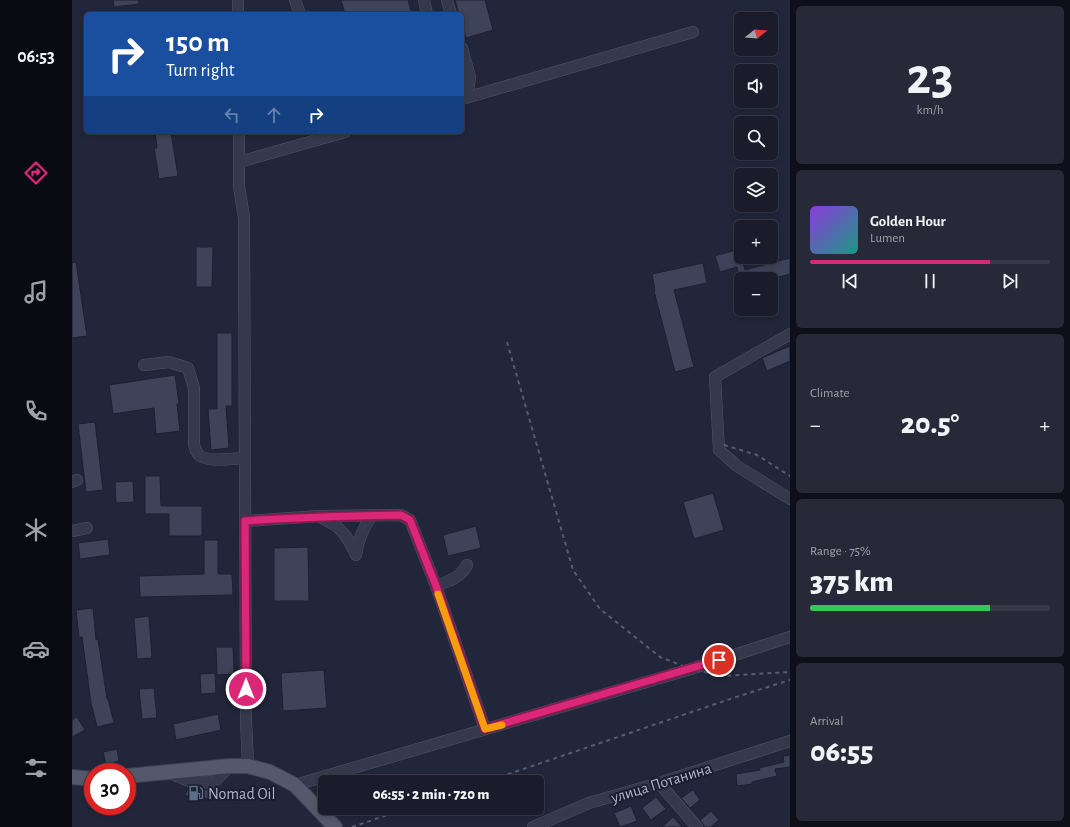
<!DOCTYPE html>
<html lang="en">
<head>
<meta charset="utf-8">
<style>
	:root { --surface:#1a1c2c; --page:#272938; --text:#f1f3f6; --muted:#9fa1a9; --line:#383a48; --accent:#db2777 }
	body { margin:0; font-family:"Alegreya Sans",sans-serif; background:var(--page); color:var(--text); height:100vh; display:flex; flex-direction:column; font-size:15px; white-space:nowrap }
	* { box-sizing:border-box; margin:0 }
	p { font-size:13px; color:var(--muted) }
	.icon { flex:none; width:22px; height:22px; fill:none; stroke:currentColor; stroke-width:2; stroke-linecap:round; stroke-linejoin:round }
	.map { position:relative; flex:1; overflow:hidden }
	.side { display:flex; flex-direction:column; gap:6px; padding:6px; background:#0e0f18; width:280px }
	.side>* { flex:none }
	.banner { position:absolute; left:12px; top:12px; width:380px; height:122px; border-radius:6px; box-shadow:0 2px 6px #0003,0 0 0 1px var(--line); background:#1a4fa0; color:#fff; overflow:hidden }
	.needle { width:26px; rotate:73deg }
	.tools { position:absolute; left:662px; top:12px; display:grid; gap:8px }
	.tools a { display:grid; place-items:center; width:44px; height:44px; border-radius:6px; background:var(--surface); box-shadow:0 2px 6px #0003,0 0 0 1px var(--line); font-size:20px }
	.speed { position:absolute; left:12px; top:763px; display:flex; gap:8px; font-size:20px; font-weight:700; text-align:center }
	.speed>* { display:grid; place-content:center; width:52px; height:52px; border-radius:50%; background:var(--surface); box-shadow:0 2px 6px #0003,0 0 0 1px var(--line); line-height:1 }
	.speed .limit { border:6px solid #d22; background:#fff; color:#111 }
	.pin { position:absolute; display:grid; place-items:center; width:34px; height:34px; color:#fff; margin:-17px; border:2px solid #fff; border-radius:50%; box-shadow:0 1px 4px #0007 }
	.me { position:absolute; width:44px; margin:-22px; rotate:0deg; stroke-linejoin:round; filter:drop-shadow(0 0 3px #0008) }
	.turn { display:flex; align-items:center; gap:14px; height:84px; padding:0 16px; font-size:18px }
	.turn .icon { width:52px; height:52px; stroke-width:2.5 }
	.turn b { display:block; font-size:28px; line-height:34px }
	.lanes { display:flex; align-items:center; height:38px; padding:0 16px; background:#0003; justify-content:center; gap:20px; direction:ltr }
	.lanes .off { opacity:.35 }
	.big { font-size:30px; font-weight:800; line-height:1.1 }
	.side .card { flex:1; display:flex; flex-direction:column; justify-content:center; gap:6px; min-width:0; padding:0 14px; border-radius:6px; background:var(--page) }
	.side .dial { align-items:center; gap:0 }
	.dial b { font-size:52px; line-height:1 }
	.song { display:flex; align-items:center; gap:12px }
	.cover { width:48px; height:48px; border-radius:6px; background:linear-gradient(135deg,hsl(270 70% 55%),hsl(170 70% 35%)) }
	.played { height:4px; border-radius:2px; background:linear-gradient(90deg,var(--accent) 75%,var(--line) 75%) }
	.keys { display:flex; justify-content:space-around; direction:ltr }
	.heat { display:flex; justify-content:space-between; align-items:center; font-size:22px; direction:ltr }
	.charge { height:6px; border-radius:3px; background:linear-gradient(90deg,#34c759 75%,var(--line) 0) }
	.trip { position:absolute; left:246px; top:775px; width:226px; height:40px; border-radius:6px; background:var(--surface); box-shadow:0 2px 6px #0003,0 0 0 1px var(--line); font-weight:800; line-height:40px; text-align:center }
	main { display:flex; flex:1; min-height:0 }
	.tabs { display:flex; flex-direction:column; width:72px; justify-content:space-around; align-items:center; background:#0a0b12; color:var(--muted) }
	.tabs .icon { width:28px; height:28px }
	.tabs .on { color:var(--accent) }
	.tabs b { font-size:18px; color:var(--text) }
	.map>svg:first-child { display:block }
</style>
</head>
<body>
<main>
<nav class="tabs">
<b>06:53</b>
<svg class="icon on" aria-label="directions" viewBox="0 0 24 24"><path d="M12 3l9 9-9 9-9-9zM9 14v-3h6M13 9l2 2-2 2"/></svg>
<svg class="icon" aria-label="music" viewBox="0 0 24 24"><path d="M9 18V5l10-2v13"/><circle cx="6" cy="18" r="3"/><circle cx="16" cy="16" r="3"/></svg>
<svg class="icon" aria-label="phone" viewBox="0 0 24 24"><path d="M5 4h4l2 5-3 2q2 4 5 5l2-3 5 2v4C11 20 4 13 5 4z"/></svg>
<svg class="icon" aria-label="climate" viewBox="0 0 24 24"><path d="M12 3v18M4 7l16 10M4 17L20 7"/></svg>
<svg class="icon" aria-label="car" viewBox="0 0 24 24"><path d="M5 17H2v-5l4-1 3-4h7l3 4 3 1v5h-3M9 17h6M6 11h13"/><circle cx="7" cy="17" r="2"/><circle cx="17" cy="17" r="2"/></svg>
<svg class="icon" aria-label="filters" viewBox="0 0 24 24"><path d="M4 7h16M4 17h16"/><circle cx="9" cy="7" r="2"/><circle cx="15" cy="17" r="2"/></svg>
</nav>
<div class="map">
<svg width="718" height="827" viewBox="0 0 718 827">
	<rect width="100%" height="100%" fill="#22263a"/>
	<path fill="#3e435a" stroke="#1d2031" d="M41 0H67V4L42 7Z
		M269 0H336L340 14H273Z
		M383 0H413L421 30 394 38 390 25V14H387Z
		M83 132H99L106 176 87 179 82 148H85Z
		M124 247H141L140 287H124Z
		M667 249 673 270 718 258V274L699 279H668L665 267 648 272 643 256Z
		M4 262 15 336 0 338V263Z
		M631 263 635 283 602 290 622 367 603 372 582 291H583L580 274Z
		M145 333H160V406H154L157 448 139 450 136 409H145Z
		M718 346V361L695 371 690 358Z
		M103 375 107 404H105L108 431 84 434 82 408 41 414 37 385Z
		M23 422 31 490 14 492 6 424Z
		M73 476H88L89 506H130V536H97V514H73Z
		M61 481 62 502 44 503 43 482Z
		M641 493 652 530 622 539 611 502Z
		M404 526 409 548 376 556 371 535Z
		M36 539 38 555 8 559 6 543Z
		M132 540H146V574H160L161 595 68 597 67 576 132 574Z
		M236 547 237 601H202V548Z
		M21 608 24 640 26 639 35 699H36L42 723 25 727 19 703 10 637H7L4 610Z
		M77 616 80 658 65 659 62 618Z
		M144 647H161L162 674 145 675Z
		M252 670 255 708 211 711 209 673Z
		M143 673 144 693 129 694 128 674Z
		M82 688 85 718 70 719 67 689Z
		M146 714 149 730 104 740 101 724Z
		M5 717 13 730 0 737V720Z
		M45 749 47 761 34 764 31 752Z
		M718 755V767L703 769 705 776 680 782V784L665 786 664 774 688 770 687 768 712 762 711 756Z
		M116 788 129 790 144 789 142 797 124 800 113 795Z
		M621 790 628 800 618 808 609 798Z
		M584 797 594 809 579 820 570 808Z
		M559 806 565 821 548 827 542 813Z
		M639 811 647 820 639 827H633L628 820Z
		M601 817 610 827H590Z"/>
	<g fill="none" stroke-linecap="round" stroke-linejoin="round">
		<g stroke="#515465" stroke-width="12">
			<path id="minor" d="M166 0V14
				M223 0 228 14
				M352 0 355 14
				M375 0 379 14
				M390 48 398 77 395 97
				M390 99 621 32
				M167 132V186L172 218 174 720 176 766
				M167 162 273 132
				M718 334 643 377 647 450 665 466 718 499
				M72 365 97 362 116 368 122 388V444C123 449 125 455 130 457 140 462 162 458 173 458
				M0 482 5 480
				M250 518C270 527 275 536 284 555
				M173 521 248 516 329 515 338 520 364 586 413 729
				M0 531 15 528
				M284 555C286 539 291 528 300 515
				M364 586C376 581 389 578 395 565
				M95 772 117 781 141 783 158 766
				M587 783 625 827
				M223 785 619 669 718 637
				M461 827 517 803 587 783 718 741"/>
		</g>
		<g stroke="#3f4254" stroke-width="16">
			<path id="major" d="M55 776 158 766H176L198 772 223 785 263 827
				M0 777 21 779"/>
		</g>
		<use href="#minor" stroke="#35394b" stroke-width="11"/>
		<use href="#major" stroke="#53586b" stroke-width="14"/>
		<path stroke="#575c72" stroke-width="2" stroke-dasharray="4 4" stroke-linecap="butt" d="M435 342 501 570 528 609 588 657 619 669 650 676 718 672
			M652 445 685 455 718 476
			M413 782 661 698 718 680
			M280 827 336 808"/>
	</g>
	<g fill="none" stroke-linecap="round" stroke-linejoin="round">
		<g stroke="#8e194d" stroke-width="10">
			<path id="route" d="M174 689 173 521C225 517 277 516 329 515L338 520 364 586 413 729 647 660"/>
		</g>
		<use href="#route" stroke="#db2777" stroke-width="7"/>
		<path stroke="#f59e0b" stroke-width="7" d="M366 594 413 729 430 725"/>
	</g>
	<defs>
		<g id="fuel-bare" transform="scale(1.2)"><path d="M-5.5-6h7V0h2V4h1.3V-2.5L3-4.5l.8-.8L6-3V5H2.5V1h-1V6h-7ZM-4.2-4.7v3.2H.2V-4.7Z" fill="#5c6f8a" stroke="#1b1e2f" stroke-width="2.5" paint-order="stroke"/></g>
	</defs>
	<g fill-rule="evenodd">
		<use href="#fuel-bare" x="124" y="793"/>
	</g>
	<g text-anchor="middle" stroke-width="4" stroke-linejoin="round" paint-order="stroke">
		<g font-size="16" fill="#b1b4c7" stroke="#1b1e2f">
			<text transform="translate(589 782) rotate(-17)" y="6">улица Потанина</text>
		</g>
		<g font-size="16" fill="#b1b4c7" stroke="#1b1e2f" text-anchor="start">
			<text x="136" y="799">Nomad Oil</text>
		</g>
	</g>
</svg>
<div class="tools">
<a><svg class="needle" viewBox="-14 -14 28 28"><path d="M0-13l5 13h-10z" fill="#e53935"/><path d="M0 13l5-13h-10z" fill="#9fa1a9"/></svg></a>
<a><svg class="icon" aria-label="sound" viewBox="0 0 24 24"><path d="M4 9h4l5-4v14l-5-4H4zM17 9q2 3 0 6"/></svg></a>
<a><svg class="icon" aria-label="search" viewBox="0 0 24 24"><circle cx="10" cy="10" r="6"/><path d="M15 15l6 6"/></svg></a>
<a><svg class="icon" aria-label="layers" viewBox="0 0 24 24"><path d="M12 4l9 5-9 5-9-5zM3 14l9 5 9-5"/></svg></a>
<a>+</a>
<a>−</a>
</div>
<div class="speed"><div class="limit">30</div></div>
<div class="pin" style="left:647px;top:660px;background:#d93025"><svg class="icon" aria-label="arrive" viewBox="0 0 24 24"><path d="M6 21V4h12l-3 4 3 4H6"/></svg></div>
<svg class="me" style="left:174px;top:689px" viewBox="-20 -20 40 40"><circle r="17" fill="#db2777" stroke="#fff" stroke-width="3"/><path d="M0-11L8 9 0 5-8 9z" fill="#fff"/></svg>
<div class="trip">06:55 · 2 min · 720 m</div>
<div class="banner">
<div class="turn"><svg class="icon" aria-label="right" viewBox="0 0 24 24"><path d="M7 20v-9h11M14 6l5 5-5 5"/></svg><div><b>150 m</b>Turn right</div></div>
<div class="lanes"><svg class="icon off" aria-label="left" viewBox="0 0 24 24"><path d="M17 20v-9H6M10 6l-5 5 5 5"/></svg><svg class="icon off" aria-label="ahead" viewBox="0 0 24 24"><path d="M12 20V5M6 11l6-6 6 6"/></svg><svg class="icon" aria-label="right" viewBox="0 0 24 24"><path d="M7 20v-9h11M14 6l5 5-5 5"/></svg></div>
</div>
</div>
<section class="side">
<div class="card dial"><b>23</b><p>km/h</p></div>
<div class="card">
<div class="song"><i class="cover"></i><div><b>Golden Hour</b><p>Lumen</p></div></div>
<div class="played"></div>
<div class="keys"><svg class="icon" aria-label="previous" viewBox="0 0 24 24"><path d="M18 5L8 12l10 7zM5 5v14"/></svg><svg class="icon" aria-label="pause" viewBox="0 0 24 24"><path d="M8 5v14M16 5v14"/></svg><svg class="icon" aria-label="next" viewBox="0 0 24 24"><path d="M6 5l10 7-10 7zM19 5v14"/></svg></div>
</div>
<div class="card"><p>Climate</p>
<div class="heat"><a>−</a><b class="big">20.5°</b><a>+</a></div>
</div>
<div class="card"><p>Range · 75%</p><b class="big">375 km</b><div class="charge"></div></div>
<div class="card"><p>Arrival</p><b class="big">06:55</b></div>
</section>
</main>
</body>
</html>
